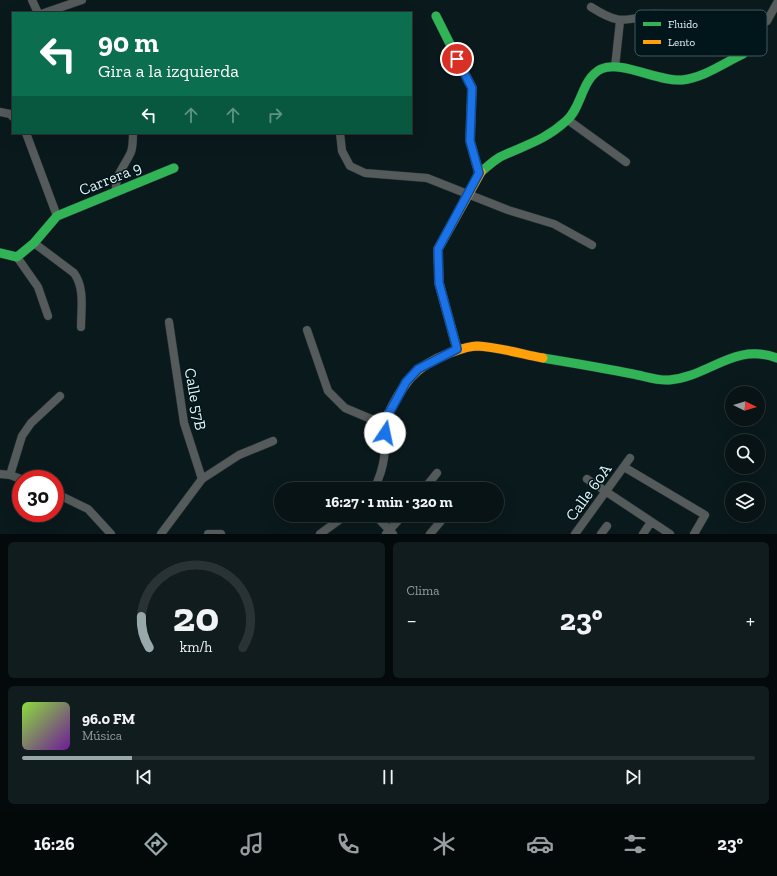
<!DOCTYPE html>
<html lang="es">
<head>
<meta charset="utf-8">
<style>
	:root { --surface:#081315; --page:#111c1e; --text:#f1f3f6; --muted:#989ea0; --line:#293234; --accent:#98a8ab }
	body { margin:0; font-family:"Zilla Slab",serif; background:var(--page); color:var(--text); height:100vh; display:flex; flex-direction:column; font-size:15px; white-space:nowrap }
	* { box-sizing:border-box; margin:0 }
	p { font-size:13px; color:var(--muted) }
	.icon { flex:none; width:22px; height:22px; fill:none; stroke:currentColor; stroke-width:2; stroke-linecap:round; stroke-linejoin:round }
	.map { position:relative; height:534px; overflow:hidden }
	.panel { display:flex; flex-direction:column; gap:8px; padding:8px; background:#040a0c; flex:1 }
	.panel>* { flex:none }
	.hud { position:absolute; left:12px; top:12px; width:400px; height:122px; border-radius:0px; box-shadow:0 4px 16px #0002,0 0 0 1px var(--line); background:#0b6e4f; color:#fff; overflow:hidden }
	.needle { width:26px; rotate:95deg }
	.tools { position:absolute; left:725px; top:386px; display:grid; gap:8px }
	.tools a { display:grid; place-items:center; width:40px; height:40px; border-radius:50%; background:var(--surface); box-shadow:0 4px 16px #0002,0 0 0 1px var(--line); font-size:20px }
	.speed { position:absolute; left:12px; top:470px; display:flex; gap:8px; font-size:20px; font-weight:700; text-align:center }
	.speed>* { display:grid; place-content:center; width:52px; height:52px; border-radius:50%; background:var(--surface); box-shadow:0 4px 16px #0002,0 0 0 1px var(--line); line-height:1 }
	.speed .limit { border:6px solid #d22; background:#fff; color:#111 }
	.pin { position:absolute; display:grid; place-items:center; width:34px; height:34px; color:#fff; margin:-17px; border:2px solid #fff; border-radius:50%; box-shadow:0 1px 4px #0007 }
	.me { position:absolute; width:44px; margin:-22px; rotate:11deg; stroke-linejoin:round; filter:drop-shadow(0 0 3px #0008) }
	.turn { display:flex; align-items:center; gap:14px; height:84px; padding:0 20px; font-size:18px }
	.turn .icon { width:52px; height:52px; stroke-width:2.5 }
	.turn b { display:block; font-size:28px; line-height:34px }
	.lanes { display:flex; align-items:center; height:38px; padding:0 20px; background:#0003; justify-content:center; gap:20px; direction:ltr }
	.lanes .off { opacity:.35 }
	.big { font-size:30px; font-weight:700; line-height:1.1 }
	.panel .card { flex:1; display:flex; flex-direction:column; justify-content:center; gap:6px; min-width:0; padding:0 14px; border-radius:6px; background:var(--page) }
	.panel .dial { align-items:center; gap:0 }
	.dial svg { height:104px; overflow:visible; fill:none; stroke:var(--line); stroke-width:7; stroke-linecap:round; text-anchor:middle }
	.dial text { fill:var(--text); stroke:none }
	.song { display:flex; align-items:center; gap:12px }
	.cover { width:48px; height:48px; border-radius:6px; background:linear-gradient(135deg,hsl(90 70% 55%),hsl(280 70% 35%)) }
	.played { height:4px; border-radius:2px; background:linear-gradient(90deg,var(--accent) 15%,var(--line) 15%) }
	.keys { display:flex; justify-content:space-around; direction:ltr }
	.heat { display:flex; justify-content:space-between; align-items:center; font-size:22px; direction:ltr }
	.panel .tiles { flex:1; display:grid; gap:8px; grid-template-columns:1fr 1fr }
	.card:last-child { grid-column:span 2 }
	.trip { position:absolute; left:274px; top:482px; width:230px; height:40px; border-radius:20px; background:var(--surface); box-shadow:0 4px 16px #0002,0 0 0 1px var(--line); font-weight:700; line-height:40px; text-align:center }
	.tab-bar { display:flex; height:64px; justify-content:space-around; align-items:center; background:#030808; color:var(--muted) }
	.tab-bar .icon { width:28px; height:28px }
	.tab-bar .active { color:var(--accent) }
	.tab-bar b { font-size:18px; color:var(--text) }
	.map>svg:first-child { display:block }
</style>
</head>
<body>
<div class="map">
<svg width="777" height="534" viewBox="0 0 777 534">
	<rect width="100%" height="100%" fill="#0a191c"/>
	<g fill="none" stroke-linecap="round" stroke-linejoin="round">
		<g stroke="#263335" stroke-width="9">
			<path id="street" d="M32 0 38 13
				M591 7C621 26 623 20 656 14
				M44 13 82 0
				M767 21 777 3
				M615 67 620 21
				M0 112 10 114 13 117
				M568 120 626 162
				M26 133 57 216
				M340 133 342 151 350 166 365 173 427 178 508 210 554 224 592 245
				M116 190C115 174 125 166 131 152 133 146 133 139 133 133
				M34 243 74 273C85 288 81 309 81 327
				M17 257 38 287 48 316
				M169 322 184 423 202 479
				M307 330 328 391 345 408 383 424C387 448 385 467 374 489
				M624 467 705 515 694 534
				M0 474 10 475 21 479
				M10 475 22 436 31 423 60 396
				M587 479 670 534
				M424 489 437 473
				M55 493 88 509 111 534
				M375 515 393 534
				M161 534 202 479 239 455 273 441
				M208 534H221
				M320 534 346 515
				M386 534 403 515
				M430 534 446 515
				M575 534 630 458
				M601 534 607 526
				M643 534 651 522"/>
		</g>
		<g stroke="#263335" stroke-width="10">
			<path id="fast" d="M436 16 472 88 470 141 479 173
				M481 172C487 167 493 161 500 157 525 145 544 141 566 121 582 108 581 79 601 69 621 60 659 82 682 80 703 78 724 63 743 54
				M0 253 17 257 34 243 57 216 174 168
				M543 358C573 363 603 368 633 374 644 376 658 381 669 380 709 377 734 342 777 358"/>
		</g>
		<g stroke="#263335" stroke-width="10">
			<path id="slow" d="M457 349 439 283 438 249 481 172
				M383 424C402 388 409 368 450 353 458 350 468 346 477 346 498 347 522 354 543 358"/>
		</g>
		<use href="#street" stroke="#555a5b" stroke-width="8"/>
		<use href="#fast" stroke="#30b455" stroke-width="9"/>
		<use href="#slow" stroke="#ff9f0a" stroke-width="9"/>
	</g>
	<g fill="none" stroke-linecap="round" stroke-linejoin="round">
		<g stroke="#114b97" stroke-width="10">
			<path id="route" d="M385 433 383 424 406 382 418 369 457 349 439 283 438 249 479 173 470 141 472 88 457 59"/>
		</g>
		<use href="#route" stroke="#1a73e8" stroke-width="7"/>
	</g>
	<g text-anchor="middle" stroke-width="3" stroke-linejoin="round" paint-order="stroke">
		<g font-size="16" fill="#e5f5f8" stroke="#00161a">
			<text transform="translate(110 178) rotate(-22)" y="6">Carrera 9</text>
			<text transform="translate(196 399) rotate(80)" y="6">Calle 57B</text>
			<text transform="translate(588 492) rotate(-54)" y="6">Calle 60A</text>
		</g>
	</g>
	<rect x="635" y="10" width="132" height="46" rx="6" fill="#00161a" stroke="#45595d" stroke-width="1"/>
	<rect x="643" y="22" width="18" height="4" fill="#30b455"/>
	<rect x="643" y="40" width="18" height="4" fill="#ff9f0a"/>
	<g font-size="11" fill="#e5f5f8">
		<text x="668" y="28">Fluido</text>
		<text x="668" y="46">Lento</text>
	</g>
</svg>
<div class="tools">
<a><svg class="needle" viewBox="-14 -14 28 28"><path d="M0-13l5 13h-10z" fill="#e53935"/><path d="M0 13l5-13h-10z" fill="#989ea0"/></svg></a>
<a><svg class="icon" aria-label="search" viewBox="0 0 24 24"><circle cx="10" cy="10" r="6"/><path d="M15 15l6 6"/></svg></a>
<a><svg class="icon" aria-label="layers" viewBox="0 0 24 24"><path d="M12 4l9 5-9 5-9-5zM3 14l9 5 9-5"/></svg></a>
</div>
<div class="speed"><div class="limit">30</div></div>
<div class="pin" style="left:457px;top:59px;background:#d93025"><svg class="icon" aria-label="arrive" viewBox="0 0 24 24"><path d="M6 21V4h12l-3 4 3 4H6"/></svg></div>
<svg class="me" style="left:385px;top:433px" viewBox="-20 -20 40 40"><circle r="19" fill="#fff"/><path d="M0-13L10 11 0 6-10 11z" fill="#1a73e8"/></svg>
<div class="trip">16:27 · 1 min · 320 m</div>
<div class="hud">
<div class="turn"><svg class="icon" aria-label="left" viewBox="0 0 24 24"><path d="M17 20v-9H6M10 6l-5 5 5 5"/></svg><div><b>90 m</b>Gira a la izquierda</div></div>
<div class="lanes"><svg class="icon" aria-label="left" viewBox="0 0 24 24"><path d="M17 20v-9H6M10 6l-5 5 5 5"/></svg><svg class="icon off" aria-label="ahead" viewBox="0 0 24 24"><path d="M12 20V5M6 11l6-6 6 6"/></svg><svg class="icon off" aria-label="ahead" viewBox="0 0 24 24"><path d="M12 20V5M6 11l6-6 6 6"/></svg><svg class="icon off" aria-label="right" viewBox="0 0 24 24"><path d="M7 20v-9h11M14 6l5 5-5 5"/></svg></div>
</div>
</div>
<section class="panel">
<div class="tiles">
<div class="card dial"><svg viewBox="0 0 100 80">
<path d="M14 69A42 42 0 1 1 86 69"/>
<path d="M14 69A42 42 0 0 1 8 45" stroke="#98a8ab"/>
<text x="50" y="56" font-size="32" font-weight="700">20</text>
<text x="50" y="72" font-size="11">km/h</text>
</svg></div>
<div class="card"><p>Clima</p>
<div class="heat"><a>−</a><b class="big">23°</b><a>+</a></div>
</div>
<div class="card">
<div class="song"><i class="cover"></i><div><b>96.0 FM</b><p>Música</p></div></div>
<div class="played"></div>
<div class="keys"><svg class="icon" aria-label="previous" viewBox="0 0 24 24"><path d="M18 5L8 12l10 7zM5 5v14"/></svg><svg class="icon" aria-label="pause" viewBox="0 0 24 24"><path d="M8 5v14M16 5v14"/></svg><svg class="icon" aria-label="next" viewBox="0 0 24 24"><path d="M6 5l10 7-10 7zM19 5v14"/></svg></div>
</div>
</div>
</section>
<nav class="tab-bar">
<b>16:26</b>
<svg class="icon active" aria-label="directions" viewBox="0 0 24 24"><path d="M12 3l9 9-9 9-9-9zM9 14v-3h6M13 9l2 2-2 2"/></svg>
<svg class="icon" aria-label="music" viewBox="0 0 24 24"><path d="M9 18V5l10-2v13"/><circle cx="6" cy="18" r="3"/><circle cx="16" cy="16" r="3"/></svg>
<svg class="icon" aria-label="phone" viewBox="0 0 24 24"><path d="M5 4h4l2 5-3 2q2 4 5 5l2-3 5 2v4C11 20 4 13 5 4z"/></svg>
<svg class="icon" aria-label="climate" viewBox="0 0 24 24"><path d="M12 3v18M4 7l16 10M4 17L20 7"/></svg>
<svg class="icon" aria-label="car" viewBox="0 0 24 24"><path d="M5 17H2v-5l4-1 3-4h7l3 4 3 1v5h-3M9 17h6M6 11h13"/><circle cx="7" cy="17" r="2"/><circle cx="17" cy="17" r="2"/></svg>
<svg class="icon" aria-label="filters" viewBox="0 0 24 24"><path d="M4 7h16M4 17h16"/><circle cx="9" cy="7" r="2"/><circle cx="15" cy="17" r="2"/></svg>
<b>23°</b>
</nav>
</body>
</html>
